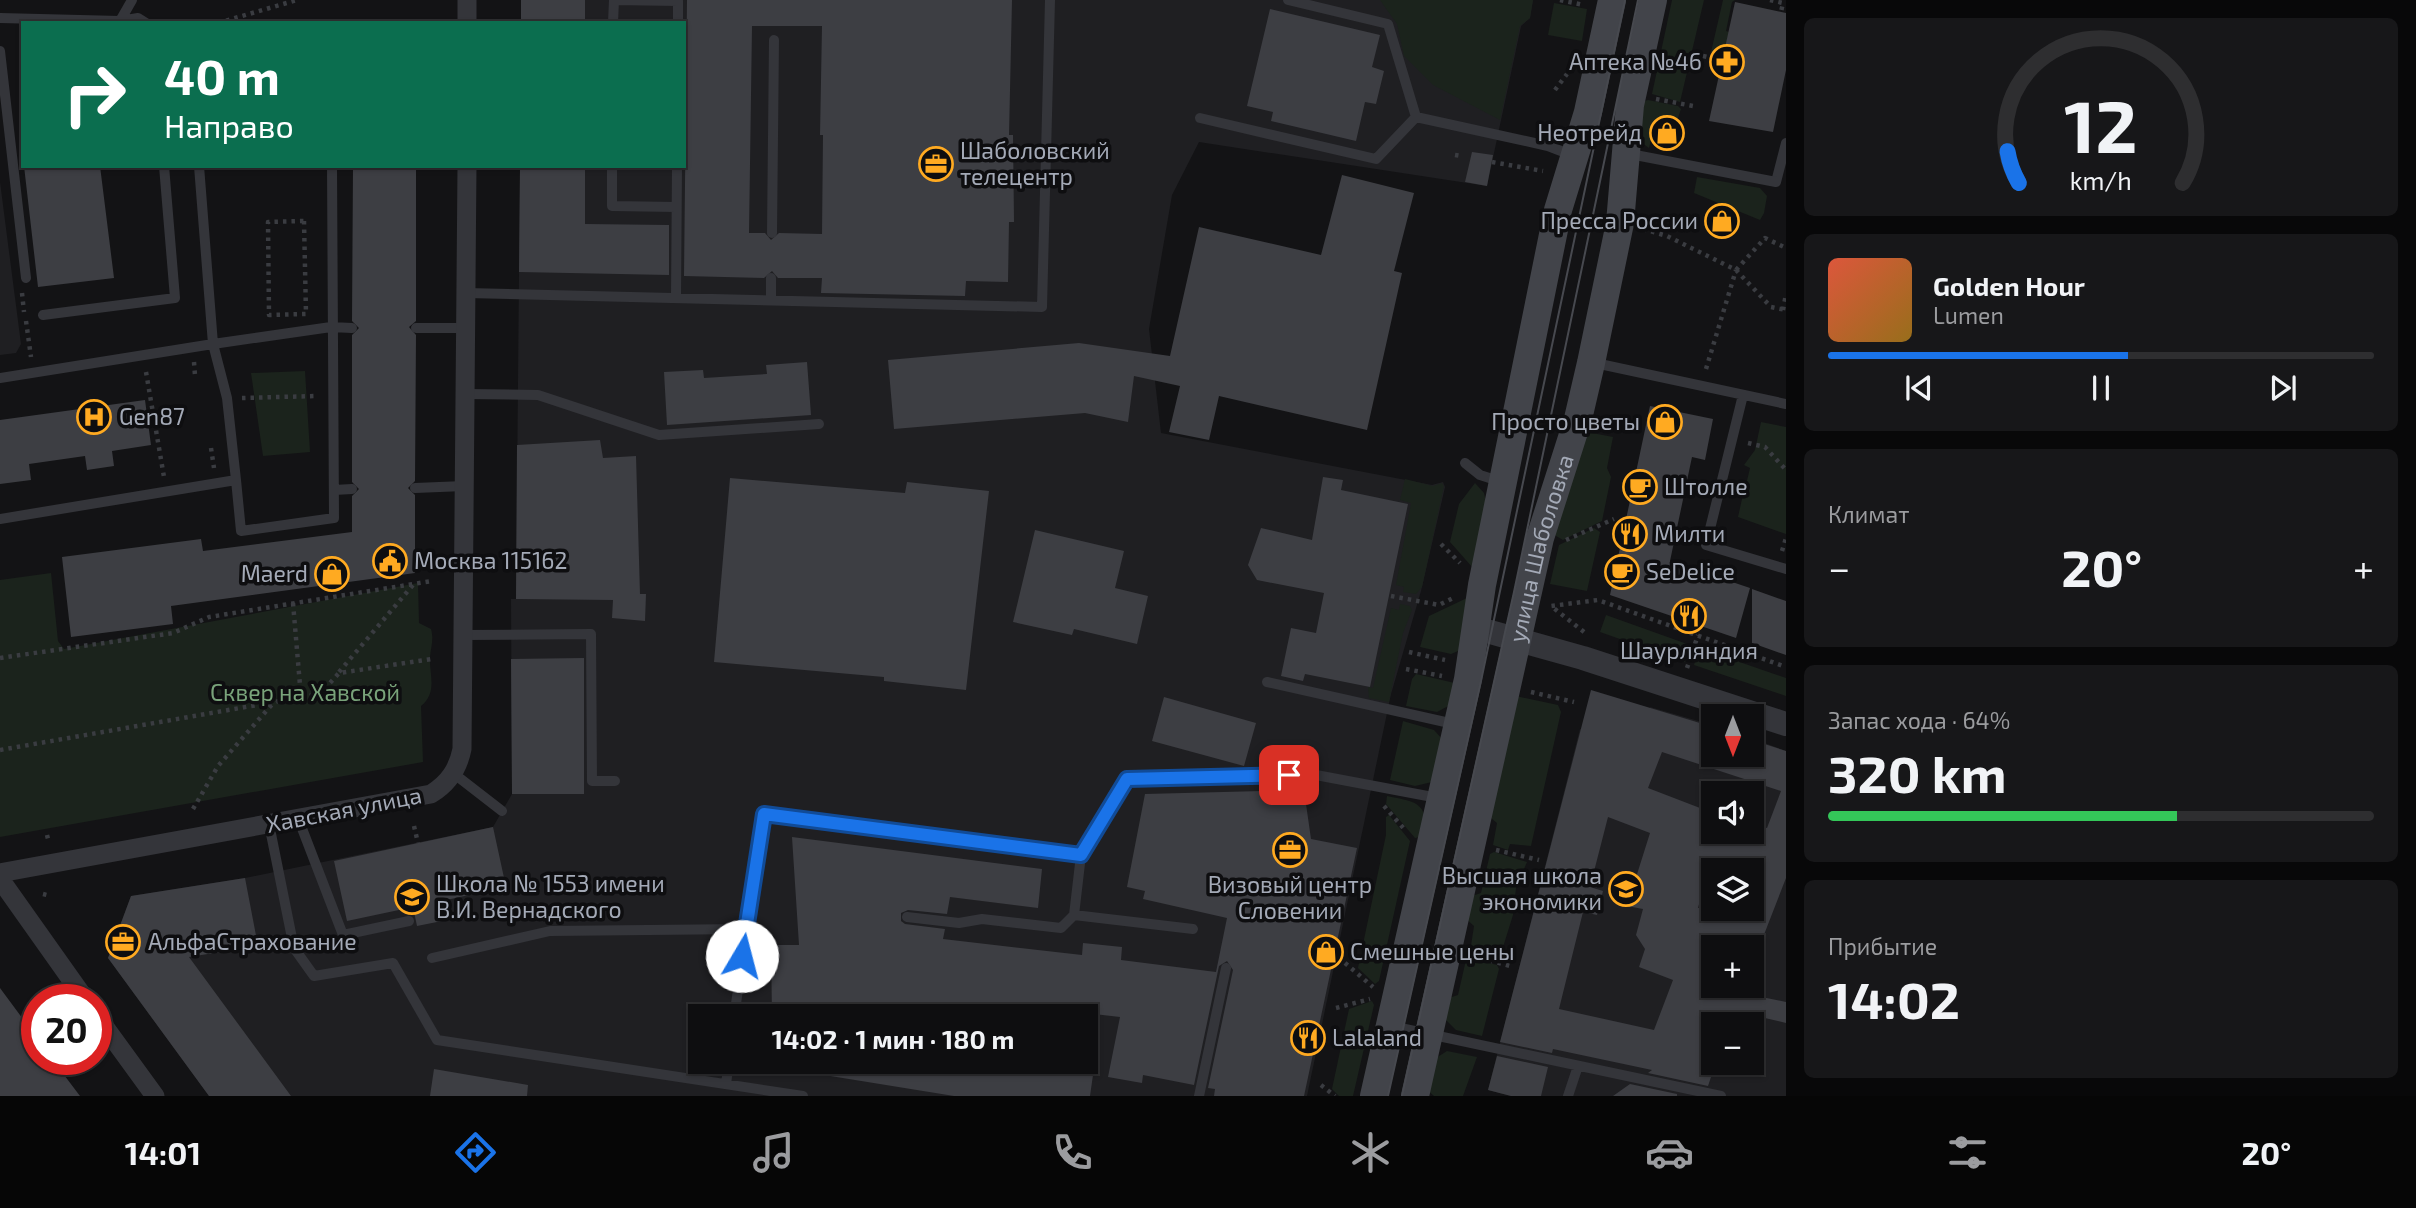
<!DOCTYPE html>
<html lang="ru">
<head>
<meta charset="utf-8">
<style>
	:root { --surface:#0e0e10; --page:#171719; --text:#f1f3f6; --muted:#9b9c9f; --line:#2e2e30; --accent:#1a73e8 }
	body { margin:0; font-family:"Exo 2",sans-serif; background:var(--page); color:var(--text); height:100vh; display:flex; flex-direction:column; font-size:26px; white-space:nowrap }
	* { box-sizing:border-box; margin:0 }
	p { font-size:23px; color:var(--muted) }
	.icon { flex:none; width:38px; height:38px; fill:none; stroke:currentColor; stroke-width:2; stroke-linecap:round; stroke-linejoin:round }
	.map { position:relative; flex:1; overflow:hidden }
	.details { display:flex; flex-direction:column; gap:18px; padding:18px; background:#080809; width:630px }
	.details>* { flex:none }
	.hud { position:absolute; left:21px; top:21px; width:665px; height:147px; border-radius:0px; box-shadow:0 2px 5px #0004,0 0 0 2px var(--line); background:#0b6e4f; color:#fff; overflow:hidden }
	.needle { width:46px; rotate:180deg }
	.fabs { position:absolute; left:1701px; top:704px; display:grid; gap:14px }
	.fabs a { display:grid; place-items:center; width:63px; height:63px; border-radius:0px; background:var(--surface); box-shadow:0 2px 5px #0004,0 0 0 2px var(--line); font-size:35px }
	.speed { position:absolute; left:21px; top:984px; display:flex; gap:14px; font-size:35px; font-weight:700; text-align:center }
	.speed>* { display:grid; place-content:center; width:91px; height:91px; border-radius:50%; background:var(--surface); box-shadow:0 2px 5px #0004,0 0 0 2px var(--line); line-height:1 }
	.speed .limit { border:10px solid #d22; background:#fff; color:#111 }
	.pin { position:absolute; display:grid; place-items:center; width:60px; height:60px; color:#fff; margin:-30px; border-radius:14px; box-shadow:0 4px 10px #0006 }
	.me { position:absolute; width:77px; margin:-38px; rotate:8deg; stroke-linejoin:round; filter:drop-shadow(0 0 5px #0008) }
	.turn { display:flex; align-items:center; gap:24px; height:147px; padding:0 28px; font-size:32px }
	.turn .icon { width:91px; height:91px; stroke-width:2.5 }
	.turn b { display:block; font-size:49px; line-height:60px }
	.big { font-size:52px; font-weight:700; line-height:1.1 }
	.details .card { flex:1; display:flex; flex-direction:column; justify-content:center; gap:10px; min-width:0; padding:0 24px; border-radius:10px; background:var(--page) }
	.details .dial { align-items:center; gap:0 }
	.dial svg { height:182px; overflow:visible; fill:none; stroke:var(--line); stroke-width:7; stroke-linecap:round; text-anchor:middle }
	.dial text { fill:var(--text); stroke:none }
	.song { display:flex; align-items:center; gap:21px }
	.cover { width:84px; height:84px; border-radius:10px; background:linear-gradient(135deg,hsl(10 70% 55%),hsl(40 70% 35%)) }
	.played { height:7px; border-radius:4px; background:linear-gradient(90deg,var(--accent) 55%,var(--line) 55%) }
	.keys { display:flex; justify-content:space-around; direction:ltr }
	.heat { display:flex; justify-content:space-between; align-items:center; font-size:38px; direction:ltr }
	.charge { height:10px; border-radius:5px; background:linear-gradient(90deg,#34c759 64%,var(--line) 0) }
	.trip { position:absolute; left:688px; top:1004px; width:410px; height:70px; border-radius:0px; background:var(--surface); box-shadow:0 2px 5px #0004,0 0 0 2px var(--line); font-weight:700; line-height:70px; text-align:center }
	.tab-bar { display:flex; height:112px; justify-content:space-around; align-items:center; background:#060606; color:var(--muted) }
	.tab-bar .icon { width:49px; height:49px }
	.tab-bar .active { color:var(--accent) }
	.tab-bar b { font-size:32px; color:var(--text) }
	main { display:flex; flex:1; min-height:0 }
	.map>svg:first-child { display:block }
</style>
</head>
<body>
<main>
<div class="map">
<svg width="1786" height="1096" viewBox="0 0 1786 1096">
	<rect width="100%" height="100%" fill="#131315"/>
	<path fill="#1f1f22" fill-rule="evenodd" d="M521 0H1533L1530 18 1521 26 1487 186 1199 142 1172 195 1149 329 1161 433 1432 485 1443 482 1445 487 1421 591 1391 694 1307 1096H209L108 958 131 896 245 878 493 827 512 794 511 599H516L520 166H684V23H521ZM700 1017H1085V1062H700Z
		M0 182 21 344 16 353 0 355Z
		M1650 707 1712 725 1713 754H1752L1754 739 1786 751V1096H1511L1488 1090 1580 729 1640 749 1638 744ZM1713 793H1752V831H1713ZM1713 870H1752V908H1713ZM1713 947H1752V985H1713ZM1713 1024H1752V1062H1713Z"/>
	<path fill="#1b231c" d="M1380 0H1533L1530 18 1520 26 1500 120 1433 85 1404 56 1397 24Z
		M1672 0H1704L1680 102 1652 94Z
		M1723 0H1735L1732 2 1726 31 1729 32 1724 54 1711 52Z
		M1554 3 1587 9 1582 41 1548 35Z
		M1648 100 1678 106 1681 109 1675 127 1655 123 1649 148 1638 140V103Z
		M1697 177 1760 188 1767 196 1764 213 1760 220 1694 193Z
		M305 371 310 452 263 456 251 373Z
		M1761 422 1786 427V534L1738 517 1744 490 1736 488V483L1746 485 1750 468 1744 465 1755 450Z
		M1582 431 1613 437 1607 468 1611 477 1602 521 1563 540 1551 533Z
		M1405 479 1433 486 1442 483 1444 486 1422 587 1416 594 1403 592 1404 587 1396 585 1411 503 1400 500Z
		M1475 483 1484 493 1486 502 1473 568 1450 542 1459 504Z
		M1594 528 1600 532 1587 591 1550 584 1559 545Z
		M51 573 58 641 64 649 418 583 419 623 431 629C434 640 431 646 430 657 429 674 438 692 421 706L423 762 0 837V580Z
		M1467 598 1463 649 1451 654 1420 647 1429 616Z
		M1400 604 1410 606 1412 610 1403 633 1389 702 1369 698 1368 687 1373 688 1391 608 1399 610Z
		M1606 615 1690 645 1685 662 1600 632Z
		M1699 648 1786 678V696L1694 665Z
		M1416 674 1459 684 1452 704 1437 712 1406 706 1412 679Z
		M1511 695 1558 705 1561 712 1531 846 1510 844 1508 850 1493 845 1497 823 1486 814Z
		M1403 721 1434 730 1443 740 1432 782 1415 786 1390 780Z
		M1387 796C1416 802 1429 802 1424 836L1415 838 1386 804Z
		M1389 815 1410 841 1379 981 1375 984 1358 968 1386 835V817Z
		M1494 852 1527 862 1516 888 1513 915 1499 960 1470 952 1474 926 1464 917 1469 897 1481 893 1490 854Z
		M1469 958 1497 965 1499 969 1482 1036 1456 1030 1445 1019 1446 999 1458 995 1466 960Z
		M1372 1001 1374 1005 1353 1096H1339L1332 1089 1349 1009Z
		M1447 1051 1477 1057 1463 1096H1434L1426 1089 1433 1060Z"/>
	<path fill="#3d3e43" fill-rule="evenodd" d="M521 0H585V23H521Z
		M687 0H1012L1009 135H1013L1014 222H1009L1008 282 966 281 965 296 821 293 822 278H778L772 271 764 278 684 276ZM752 26H822L820 135H823L822 234 779 233 771 240 765 233H749Z
		M1735 2 1786 13V70L1773 132 1709 121Z
		M1270 9 1380 35 1372 67 1384 71 1376 104 1365 102 1356 141 1271 121 1273 112 1247 106Z
		M1472 152 1493 155 1487 186 1465 182Z
		M24 166H100L114 278 38 287Z
		M353 166H416V321L409 327 416 335 415 481 408 488 415 495V573L171 606 173 624 71 637 62 557 201 539 203 551 352 532V496L359 489 352 482V335L359 328 352 321Z
		M520 166H585V224L669 225V275L519 272Z
		M1342 175 1414 193 1394 271 1402 273 1367 430 1219 396 1209 440 1169 432 1180 386 1134 376 1128 422 1085 413 894 429 888 360 1079 343 1170 356 1199 227 1321 255Z
		M807 362 811 415 667 425 664 372 703 370 704 378 767 374 766 365Z
		M145 400 151 445 112 451 114 466 87 470 85 456 29 464 31 480 0 484V420Z
		M1650 406 1713 419 1705 460 1692 457 1670 561 1750 588 1736 638 1610 595Z
		M600 440 603 458 636 456 640 594H646L645 621 612 618 613 600 516 599 517 445Z
		M1323 477 1343 480 1341 490 1408 504 1370 687 1305 674 1303 681 1281 676 1291 628 1316 633 1324 593 1257 580 1248 565 1261 528 1312 540Z
		M730 478 905 493 907 482 989 491 966 690 884 681V677L714 662Z
		M1035 530 1124 551 1115 588 1148 596 1137 644 1074 629 1072 635 1013 622Z
		M1752 589 1786 601V655L1752 643Z
		M584 658V794H512L511 659Z
		M1591 690 1713 727V754H1752V740L1786 751V878L1753 963 1752 947H1713V985H1745L1742 993 1786 1002V1023L1735 1011 1730 1024H1713V1062H1716L1708 1086 1648 1073 1652 1070 1553 1049 1552 1053 1500 1042ZM1662 752 1781 791 1767 828 1756 825 1749 842 1713 831V813L1648 788ZM1608 817 1650 833 1627 906 1643 909 1636 935 1645 949 1639 967 1673 980 1654 1030 1559 1009 1583 912 1597 915 1603 891 1590 887ZM1708 870H1752V908H1698Z
		M1164 697 1256 723 1244 766 1152 741Z
		M1304 790 1311 839 1357 848 1304 1096H1214L1215 1089 1208 1088 1233 970 1227 961 1219 966 1194 1085 1143 1075 1142 1083 1108 1077 1120 1017 1059 1010V1017H772L771 945H799L792 837 1042 869 1038 908 950 897 947 914 908 910 901 913V921L905 924 945 929 943 939 1082 955 1083 943 1122 947 1121 960 1216 972 1227 918 1143 899 1145 891 1127 887 1145 794Z
		M493 827 506 887 437 902 442 921 417 926 413 907 347 921 334 861Z
		M245 878 258 946 189 957 291 1096H209L108 958 131 896Z
		M0 988 37 1038V1059H52L80 1096H0Z
		M1497 1056 1548 1067 1541 1096H1511L1488 1090Z
		M819 1062H1007V1065L1093 1075 1090 1096H954L818 1074Z
		M434 1069 528 1085 527 1096H430Z
		M1630 1084 1677 1094V1096H1613Z"/>
	<g fill="none" stroke-linecap="round" stroke-linejoin="round">
		<path stroke="#3a3c41" stroke-width="4.5" stroke-dasharray="3.5 5" stroke-linecap="butt" d="M1560 0 1584 5
			M1770 0 1783 3 1781 12
			M218 23 297 0
			M1703 56 1722 60
			M1555 90 1567 74
			M1656 99 1693 106
			M1455 155 1461 156
			M1492 162 1543 171
			M304 221 306 314 269 315 268 222Z
			M1643 229 1667 236 1736 270 1765 238 1786 248
			M1736 270 1771 307 1786 310
			M22 293 24 312
			M1783 310 1786 294
			M26 321 31 357
			M194 362 195 376
			M1706 369 1736 270
			M146 372 164 477
			M242 398 317 396
			M1602 420 1632 426
			M1748 443 1765 447 1786 470
			M211 448 214 468
			M1566 540 1614 519
			M1441 544 1460 563
			M1782 551 1786 538
			M1391 596 1439 605 1455 597
			M293 603 301 697
			M1584 632 1551 606 1598 600 1786 667
			M1409 652 1445 660
			M0 658 173 633 209 617 432 581
			M1687 668 1698 635
			M1406 669 1442 676
			M339 672 413 585
			M1531 692 1574 702
			M0 750 320 694 339 673 432 659
			M1384 806 1406 831
			M193 809 218 766 275 701
			M414 826 418 843
			M47 835 48 839
			M1496 850 1539 860
			M43 894 47 895
			M1473 956 1510 966
			M1345 963 1373 987
			M1336 1008 1370 999
			M1321 1085 1335 1096"/>
		<path stroke="#34353a" stroke-width="10" d="M1288 0 1388 24 1416 117
			M0 18 120 21 132 0
			M120 21 138 18 146 23
			M613 23 614 0 678 1V23
			M0 51 26 278
			M1200 118 1376 159 1416 117 1548 146 1574 156
			M1630 154 1776 182 1786 143
			M199 166 213 344 331 327 352 328
			M612 166V206L676 207
			M772 233 774 40
			M466 293 1042 307 1050 0
			M676 298 677 166
			M771 300V278
			M43 315 175 298 164 166
			M416 328H465
			M1595 363 1786 404
			M0 378 213 344 227 398 236 480 0 519
			M465 394 538 395 659 435 819 424
			M1743 395 1706 545 1786 569
			M1465 463 1480 475 1502 482
			M236 480 241 531 334 518 332 166
			M415 488 464 486
			M334 490 352 489
			M463 635 591 634 592 781H615
			M1267 682 1454 724
			M453 773 502 811
			M298 818 343 935 409 921
			M269 824 294 948 314 976 393 963 437 1040 803 1096
			M1074 915 1193 929
			M907 917 959 923 982 919 1061 928 1074 915 1081 855
			M432 958 550 931 746 929
			M734 1017 764 814 1081 855 1127 779 1316 775 1438 798
			M1391 1026 1721 1096
			M726 1084 729 1062
			M1199 1096 1226 968
			M1568 1096 1578 1066"/>
		<path stroke="#34353a" stroke-width="19" d="M467 0V23
			M0 873 431 794C449 783 458 769 462 749L467 166
			M0 879 85 999
			M96 1015 155 1096"/>
		<path stroke="#34353a" stroke-width="24" d="M1476 628 1583 658 1786 724"/>
		<g stroke="#42444a" stroke-width="28">
			<path d="M1374 1096 1468 679 1482 585 1558 210 1588 112 1612 0"/>
			<path id="s1" d="M1415 1096 1540 538 1578 419 1591 363 1620 223 1630 105 1653 0"/>
		</g>
		<path stroke="#47494f" stroke-width="2" d="M1388 1096 1481 681 1625 0
			M1402 1096 1514 592 1638 0"/>
	</g>
	<g fill="none" stroke-linecap="round" stroke-linejoin="round">
		<g stroke="#114b97" stroke-width="18">
			<path id="route" d="M742 956 764 814 1081 855 1127 779 1289 775"/>
		</g>
		<use href="#route" stroke="#1a73e8" stroke-width="12"/>
	</g>
	<defs>
		<g id="pharmacy-ring" transform="scale(1.75)"><circle r="9.5" fill="#0e0e10" stroke="#ffaa21" stroke-width="1.5"/><path d="M-2-6h4v4h4v4h-4v4h-4v-4h-4v-4h4Z" fill="#ffaa21"/></g>
		<g id="shop-ring" transform="scale(1.75)"><circle r="9.5" fill="#0e0e10" stroke="#ffaa21" stroke-width="1.5"/><path d="M-5-2.5h2.3a2.7 3.5 0 0 1 5.4 0H5L5.5 6h-11ZM-1.5-2.5h3a1.5 2.3 0 0 0-3 0Z" fill="#ffaa21"/></g>
		<g id="office-ring" transform="scale(1.75)"><circle r="9.5" fill="#0e0e10" stroke="#ffaa21" stroke-width="1.5"/><path d="M-6-3h4V-5.5h4V-3h4V5H-6ZM-1-4.5V-3h2v-1.5ZM-6 0V1H6V0Z" fill="#ffaa21"/></g>
		<g id="hospital-ring" transform="scale(1.75)"><circle r="9.5" fill="#0e0e10" stroke="#ffaa21" stroke-width="1.5"/><path d="M-5-5h3v3.5h4V-5h3V5h-3V1.5h-4V5h-3Z" fill="#ffaa21"/></g>
		<g id="cafe-ring" transform="scale(1.75)"><circle r="9.5" fill="#0e0e10" stroke="#ffaa21" stroke-width="1.5"/><path d="M-5.5-4.5H6V0H3Q3 3.5 0 3.5H-2.5Q-5.5 3.5-5.5 0ZM3-3.2v2h1.7v-2ZM-6 4.5H4V6H-6Z" fill="#ffaa21"/></g>
		<g id="restaurant-ring" transform="scale(1.75)"><circle r="9.5" fill="#0e0e10" stroke="#ffaa21" stroke-width="1.5"/><path d="M-5-6h1v4h1v-4h1v4h1v-4h1v5L-1.5 .5V6h-2V.5L-5-1ZM5-6V6H3V1.5H1.5Q1.5-4 5-6Z" fill="#ffaa21"/></g>
		<g id="civic-ring" transform="scale(1.75)"><circle r="9.5" fill="#0e0e10" stroke="#ffaa21" stroke-width="1.5"/><path d="M-.6-6.5H3V-4.5H.6V-3L4-1V1h2V6H-6V1h2V-1L-.6-3ZM-1.2 2.5V6h2.4V2.5Z" fill="#ffaa21"/></g>
		<g id="university-ring" transform="scale(1.75)"><circle r="9.5" fill="#0e0e10" stroke="#ffaa21" stroke-width="1.5"/><path d="M0-5L7-2L0 1L-7-2ZM-4 1L0 2.5L4 1V4Q0 6-4 4Z" fill="#ffaa21"/></g>
		<g id="school-ring" transform="scale(1.75)"><circle r="9.5" fill="#0e0e10" stroke="#ffaa21" stroke-width="1.5"/><path d="M0-5L7-2L0 1L-7-2ZM-4 1L0 2.5L4 1V4Q0 6-4 4Z" fill="#ffaa21"/></g>
	</defs>
	<g fill-rule="evenodd">
		<use href="#pharmacy-ring" x="1727" y="62"/>
		<use href="#shop-ring" x="1667" y="133"/>
		<use href="#office-ring" x="936" y="164"/>
		<use href="#shop-ring" x="1722" y="221"/>
		<use href="#hospital-ring" x="94" y="417"/>
		<use href="#shop-ring" x="1665" y="422"/>
		<use href="#cafe-ring" x="1640" y="487"/>
		<use href="#restaurant-ring" x="1630" y="534"/>
		<use href="#civic-ring" x="390" y="561"/>
		<use href="#cafe-ring" x="1622" y="572"/>
		<use href="#shop-ring" x="332" y="574"/>
		<use href="#restaurant-ring" x="1689" y="616"/>
		<use href="#office-ring" x="1290" y="850"/>
		<use href="#university-ring" x="1626" y="889"/>
		<use href="#school-ring" x="412" y="897"/>
		<use href="#office-ring" x="123" y="942"/>
		<use href="#shop-ring" x="1326" y="952"/>
		<use href="#restaurant-ring" x="1308" y="1038"/>
	</g>
	<g text-anchor="middle" stroke-width="7" stroke-linejoin="round" paint-order="stroke">
		<g font-size="23" fill="#a4aab7" stroke="#0e0e10" text-anchor="start">
			<text x="1702" y="70" text-anchor="end">Аптека №46</text>
			<text x="1642" y="141" text-anchor="end">Неотрейд</text>
			<text x="960" y="159">Шаболовский<tspan x="960" dy="26">телецентр</tspan></text>
			<text x="1698" y="229" text-anchor="end">Пресса России</text>
			<text x="119" y="425">Gen87</text>
			<text x="1640" y="430" text-anchor="end">Просто цветы</text>
			<text x="1664" y="495">Штолле</text>
			<text x="1654" y="542">Милти</text>
			<text x="414" y="569">Москва 115162</text>
			<text x="1646" y="580">SeDelice</text>
			<text x="308" y="582" text-anchor="end">Maerd</text>
			<text x="1689" y="659" text-anchor="middle">Шаурляндия</text>
			<text x="1602" y="884" text-anchor="end">Высшая школа<tspan x="1602" dy="26">экономики</tspan></text>
			<text x="436" y="892">Школа № 1553 имени<tspan x="436" dy="26">В.И. Вернадского</tspan></text>
			<text x="1290" y="893" text-anchor="middle">Визовый центр<tspan x="1290" dy="26">Словении</tspan></text>
			<text x="148" y="950">АльфаСтрахование</text>
			<text x="1350" y="960">Смешные цены</text>
			<text x="1332" y="1046">Lalaland</text>
		</g>
		<g font-size="23" fill="#a4aab7" stroke="#0e0e10">
			<text dy="8" stroke="none"><textPath href="#s1" startOffset="562">улица Шаболовка</textPath></text>
			<text transform="translate(344 810) rotate(-11)" y="8">Хавская улица</text>
		</g>
		<g font-size="23" fill="#79a37a" stroke="#0e0e10">
			<text x="305" y="701">Сквер на Хавской</text>
		</g>
	</g>
</svg>
<div class="fabs">
<a><svg class="needle" viewBox="-14 -14 28 28"><path d="M0-13l5 13h-10z" fill="#e53935"/><path d="M0 13l5-13h-10z" fill="#9b9c9f"/></svg></a>
<a><svg class="icon" aria-label="sound" viewBox="0 0 24 24"><path d="M4 9h4l5-4v14l-5-4H4zM17 9q2 3 0 6"/></svg></a>
<a><svg class="icon" aria-label="layers" viewBox="0 0 24 24"><path d="M12 4l9 5-9 5-9-5zM3 14l9 5 9-5"/></svg></a>
<a>+</a>
<a>−</a>
</div>
<div class="speed"><div class="limit">20</div></div>
<div class="pin" style="left:1289px;top:775px;background:#d93025"><svg class="icon" aria-label="arrive" viewBox="0 0 24 24"><path d="M6 21V4h12l-3 4 3 4H6"/></svg></div>
<svg class="me" style="left:742px;top:956px" viewBox="-20 -20 40 40"><circle r="19" fill="#fff"/><path d="M0-13L10 11 0 6-10 11z" fill="#1a73e8"/></svg>
<div class="trip">14:02 · 1 мин · 180 m</div>
<div class="hud">
<div class="turn"><svg class="icon" aria-label="right" viewBox="0 0 24 24"><path d="M7 20v-9h11M14 6l5 5-5 5"/></svg><div><b>40 m</b>Направо</div></div>
</div>
</div>
<section class="details">
<div class="card dial"><svg viewBox="0 0 100 80">
<path d="M14 69A42 42 0 1 1 86 69"/>
<path d="M14 69A42 42 0 0 1 9 55" stroke="#1a73e8"/>
<text x="50" y="56" font-size="32" font-weight="700">12</text>
<text x="50" y="72" font-size="11">km/h</text>
</svg></div>
<div class="card">
<div class="song"><i class="cover"></i><div><b>Golden Hour</b><p>Lumen</p></div></div>
<div class="played"></div>
<div class="keys"><svg class="icon" aria-label="previous" viewBox="0 0 24 24"><path d="M18 5L8 12l10 7zM5 5v14"/></svg><svg class="icon" aria-label="pause" viewBox="0 0 24 24"><path d="M8 5v14M16 5v14"/></svg><svg class="icon" aria-label="next" viewBox="0 0 24 24"><path d="M6 5l10 7-10 7zM19 5v14"/></svg></div>
</div>
<div class="card"><p>Климат</p>
<div class="heat"><a>−</a><b class="big">20°</b><a>+</a></div>
</div>
<div class="card"><p>Запас хода · 64%</p><b class="big">320 km</b><div class="charge"></div></div>
<div class="card"><p>Прибытие</p><b class="big">14:02</b></div>
</section>
</main>
<nav class="tab-bar">
<b>14:01</b>
<svg class="icon active" aria-label="directions" viewBox="0 0 24 24"><path d="M12 3l9 9-9 9-9-9zM9 14v-3h6M13 9l2 2-2 2"/></svg>
<svg class="icon" aria-label="music" viewBox="0 0 24 24"><path d="M9 18V5l10-2v13"/><circle cx="6" cy="18" r="3"/><circle cx="16" cy="16" r="3"/></svg>
<svg class="icon" aria-label="phone" viewBox="0 0 24 24"><path d="M5 4h4l2 5-3 2q2 4 5 5l2-3 5 2v4C11 20 4 13 5 4z"/></svg>
<svg class="icon" aria-label="climate" viewBox="0 0 24 24"><path d="M12 3v18M4 7l16 10M4 17L20 7"/></svg>
<svg class="icon" aria-label="car" viewBox="0 0 24 24"><path d="M5 17H2v-5l4-1 3-4h7l3 4 3 1v5h-3M9 17h6M6 11h13"/><circle cx="7" cy="17" r="2"/><circle cx="17" cy="17" r="2"/></svg>
<svg class="icon" aria-label="filters" viewBox="0 0 24 24"><path d="M4 7h16M4 17h16"/><circle cx="9" cy="7" r="2"/><circle cx="15" cy="17" r="2"/></svg>
<b>20°</b>
</nav>
</body>
</html>
